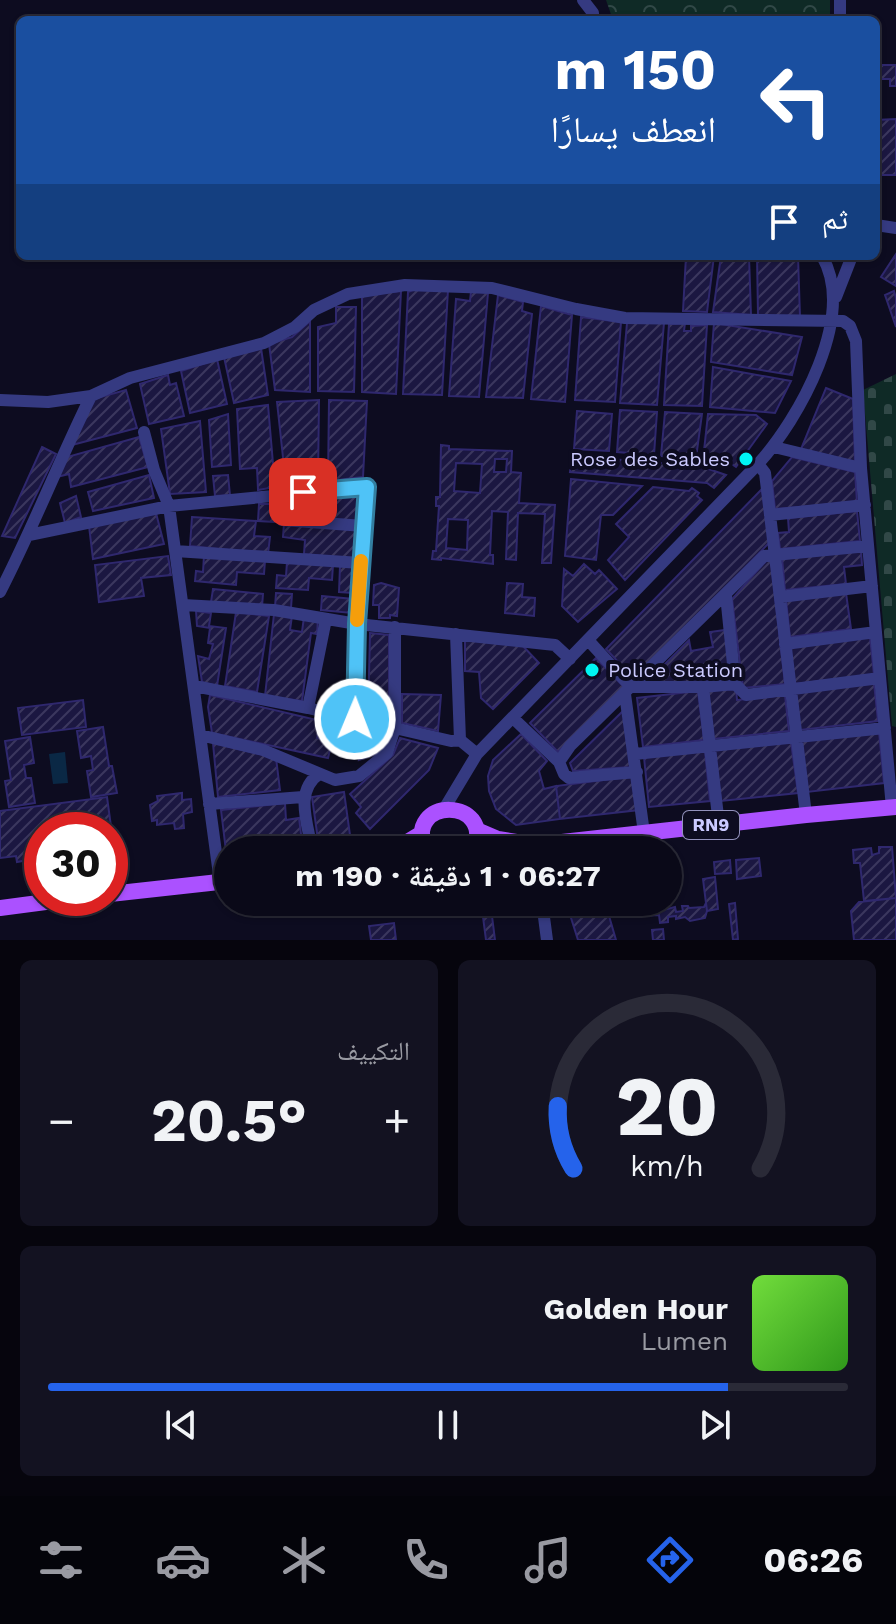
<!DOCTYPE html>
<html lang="ar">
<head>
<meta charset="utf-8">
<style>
	:root { --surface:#0a0918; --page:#131221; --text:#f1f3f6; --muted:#999aa2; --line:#2a2a37; --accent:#2563eb }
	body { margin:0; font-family:"Work Sans","Noto Naskh Arabic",sans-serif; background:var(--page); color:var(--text); direction:rtl; height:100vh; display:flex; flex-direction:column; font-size:30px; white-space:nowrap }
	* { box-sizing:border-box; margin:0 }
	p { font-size:26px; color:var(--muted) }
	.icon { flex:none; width:44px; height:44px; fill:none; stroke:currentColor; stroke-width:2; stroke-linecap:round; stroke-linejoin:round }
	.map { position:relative; height:940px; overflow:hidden; direction:ltr }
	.sheet { display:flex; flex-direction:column; gap:20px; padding:20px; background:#06050d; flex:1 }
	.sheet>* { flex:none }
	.hud { position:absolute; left:16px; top:16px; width:864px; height:244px; border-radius:12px; box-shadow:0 2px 6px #0004,0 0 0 2px var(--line); direction:rtl; background:#1a4fa0; color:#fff; overflow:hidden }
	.speed { position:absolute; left:24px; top:812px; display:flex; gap:16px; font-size:40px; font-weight:700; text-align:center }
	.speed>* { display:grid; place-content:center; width:104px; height:104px; border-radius:50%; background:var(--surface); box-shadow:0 2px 6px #0004,0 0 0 2px var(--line); line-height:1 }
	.speed .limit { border:12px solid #d22; background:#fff; color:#111 }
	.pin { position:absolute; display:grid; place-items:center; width:68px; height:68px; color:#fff; margin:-34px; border-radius:16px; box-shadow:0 4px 12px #0006 }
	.me { position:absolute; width:88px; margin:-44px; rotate:1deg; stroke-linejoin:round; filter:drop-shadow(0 0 6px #0008) }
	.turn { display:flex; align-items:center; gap:28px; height:168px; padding:0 32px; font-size:36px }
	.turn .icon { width:104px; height:104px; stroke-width:2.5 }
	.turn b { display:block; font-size:56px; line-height:68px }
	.then { display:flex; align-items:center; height:76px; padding:0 32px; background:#0003; gap:16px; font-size:30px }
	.big { font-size:60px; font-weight:700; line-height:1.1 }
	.sheet .tile { flex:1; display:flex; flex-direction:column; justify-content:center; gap:12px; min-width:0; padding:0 28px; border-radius:12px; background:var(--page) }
	.sheet .dial { align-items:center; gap:0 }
	.dial svg { height:208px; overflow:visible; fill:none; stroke:var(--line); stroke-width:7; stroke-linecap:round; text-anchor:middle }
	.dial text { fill:var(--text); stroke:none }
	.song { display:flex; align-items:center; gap:24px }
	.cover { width:96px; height:96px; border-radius:12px; background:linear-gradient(135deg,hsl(100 70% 55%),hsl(110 70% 35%)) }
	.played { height:8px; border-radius:4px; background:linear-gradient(90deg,var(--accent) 85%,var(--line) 85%) }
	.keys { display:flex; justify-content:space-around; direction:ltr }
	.heat { display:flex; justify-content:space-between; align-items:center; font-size:44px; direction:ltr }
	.sheet .tiles { flex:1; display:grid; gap:20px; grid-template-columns:1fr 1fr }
	.tile:last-child { grid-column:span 2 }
	.trip { position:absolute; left:214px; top:836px; width:468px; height:80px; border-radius:40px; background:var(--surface); box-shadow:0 2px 6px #0004,0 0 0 2px var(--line); font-weight:700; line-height:80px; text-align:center; direction:rtl }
	.menu { display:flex; height:128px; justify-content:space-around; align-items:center; background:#04040a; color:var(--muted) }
	.menu .icon { width:56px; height:56px }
	.menu .current { color:var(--accent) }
	.menu b { font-size:36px; color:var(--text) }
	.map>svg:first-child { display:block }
</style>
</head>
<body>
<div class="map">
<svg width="896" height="940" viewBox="0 0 896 940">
	<defs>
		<pattern id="cemetery-stones" width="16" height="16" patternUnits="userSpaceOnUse" patternTransform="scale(2)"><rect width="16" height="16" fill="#0f2a26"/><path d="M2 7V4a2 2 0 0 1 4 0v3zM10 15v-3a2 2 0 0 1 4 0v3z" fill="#314847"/></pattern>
		<pattern id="park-crowns" width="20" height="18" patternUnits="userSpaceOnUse" patternTransform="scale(2)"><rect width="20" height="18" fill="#0f2a26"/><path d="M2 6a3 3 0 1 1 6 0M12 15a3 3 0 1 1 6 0" fill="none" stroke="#314847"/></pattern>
		<pattern id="building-hatch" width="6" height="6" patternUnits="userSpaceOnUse" patternTransform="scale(2)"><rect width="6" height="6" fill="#1b1741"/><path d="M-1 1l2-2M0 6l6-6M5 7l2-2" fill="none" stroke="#3b375e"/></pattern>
	</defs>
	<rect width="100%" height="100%" fill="#0d0c20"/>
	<path fill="url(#cemetery-stones)" d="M896 374V727L892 726 863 390Z"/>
	<path fill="url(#park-crowns)" d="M606 0H830V20H613Z"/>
	<path fill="#0a2845" d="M65 752 68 783 53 784 49 754Z"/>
	<path fill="url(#building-hatch)" stroke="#2f286e" stroke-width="2" fill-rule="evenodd" d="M876 65H896V86H890V79H876Z
		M896 119V175H876V120Z
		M896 254V286L881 277Z
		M686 256H714L707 312 683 311Z
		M721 256H749L751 315 713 312Z
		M757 256H798L800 317 758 315Z
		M418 288 448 290 442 395 403 394 408 292Z
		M401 291 396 394 362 392V295Z
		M471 291 488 293 479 397 449 396 456 299 470 301Z
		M894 291 896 298V327L885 295Z
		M498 295 523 302 522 311 532 314 523 398 486 397Z
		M541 306 572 315 565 402 531 399Z
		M336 307H356L354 392 318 391V327L336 323Z
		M581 317 621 322 615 402 575 400Z
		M310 321V392L275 390 269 344 292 337Z
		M627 323H664L657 405 620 403Z
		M685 323 684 331H691V326L707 325 702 406 664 405 669 324Z
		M714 323 802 337 792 375 711 362Z
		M261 348 268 395 234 403 224 357Z
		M217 359 227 404 190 413 181 371Z
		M713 367 791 381 775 413 710 407Z
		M168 375 170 385 176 383 184 416 149 424 140 384Z
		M826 388 853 399 855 462 801 449Z
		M126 390 137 428 72 445 93 399Z
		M319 400 318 482 286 485 277 402Z
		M329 400 367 401 363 477 328 481Z
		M268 405 275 487 258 490 257 468 240 469 237 409Z
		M620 410 657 412 654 455 617 452Z
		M577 411 612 414 609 451 574 449Z
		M665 412 702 414 696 458 661 456Z
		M228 414 231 465 212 467 209 420Z
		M708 414 756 415 767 424 736 467 727 461 703 460Z
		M200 421 206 492 170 494 161 429Z
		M139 437 148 467 71 487 69 474 57 477 67 457Z
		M441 445 449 446V449L512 451 511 472 521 473 519 503 555 505 551 563H542L545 514 518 513 516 560 506 559 508 512 492 511 490 555H493V564L441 558V560L432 559 433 551H436L439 506H436V497H440ZM495 459H507L506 472H494ZM456 463 482 464 480 493 454 491ZM448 519 468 520 467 550 446 548Z
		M42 447 56 454 15 538 2 536Z
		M572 456 700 466 726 475 714 488 707 483 570 472Z
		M792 457 855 472 857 502 775 509 772 481Z
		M149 475 154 498 93 511 88 492Z
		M228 475 230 495 215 496 213 476Z
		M571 479 642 486 613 515H601L596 560 565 556Z
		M653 487 689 491 692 488 699 493 697 496 702 500 625 580 608 560 629 537 616 524Z
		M762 489 770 542 635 680 606 649Z
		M362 493 360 522 330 519 332 506 288 505 286 498Z
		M76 496 81 517 65 523 60 503Z
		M259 504H277L274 522 258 521Z
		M857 511 860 541 780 549 778 533 789 532 788 518Z
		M156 513 164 544 93 559 89 526Z
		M192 517 256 521 254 536 270 537 268 554 190 546Z
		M284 523 359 529 357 560 304 554 305 540 283 537Z
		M861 551 862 565 844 567 846 584 785 590 782 558Z
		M204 555 265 561 264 574 237 572 236 585 195 581 196 571 203 572Z
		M168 556 171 575 141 578 144 596 99 602 95 565Z
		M771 560 785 684 743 688 732 599 766 561Z
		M287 562 333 565 332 580 309 578 308 590 276 588 277 575 286 576Z
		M584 564 595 574 599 570 617 589 578 622 562 606 564 569 573 576Z
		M340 566H355L353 593 339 592Z
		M381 583 399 588 397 616 390 615V618H379V605H373L374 585Z
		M507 583 523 584 522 597 535 598 534 616 505 613Z
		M213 589 263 594 262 607 211 602Z
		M276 593 292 594 291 608 275 607Z
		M846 593 851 629 790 637 786 600Z
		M322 596 353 599 352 613 321 610Z
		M196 611 211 613 209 626 226 628 217 686 202 682 198 656 209 659 213 644 208 643 210 628 197 626Z
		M236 612 269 616 257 692 225 686Z
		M274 614 292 616 290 630 302 632 304 617 318 619 317 634 311 633 302 701 265 696Z
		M725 630 730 678 662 685 659 670 689 640 691 651 713 647 710 632Z
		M370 633 389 635V722L368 717Z
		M870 637 874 675 794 684 790 646Z
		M465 639 521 644 539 663 493 709 481 698 479 672 465 671Z
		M596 658 625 688 558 752 530 723Z
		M874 683 878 721 800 730 795 692Z
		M736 687 737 700 785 695 789 731 713 739 708 690Z
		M698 691 704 740 643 747 637 698Z
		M402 694 441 695 438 731 402 723Z
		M210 695 321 721 317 738 332 742 328 758 212 733 208 707Z
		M83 700 86 727 22 735 18 708Z
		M624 710 631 767 573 771 570 763Z
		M366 726 390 734 385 751 359 760Z
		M103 727 109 766H112L117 793 91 797 87 771 93 770 91 756 81 758 77 731Z
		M879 732 884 783 807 792 801 741Z
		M521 734 547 761 539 771 544 789 556 786 560 819 516 825 496 809 489 791 488 776 493 760Z
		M30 737 34 763 24 765 26 778H31L35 803 9 807 5 781 11 780 5 741Z
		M400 738 438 748 429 770 370 829 356 813 361 807 350 794 393 755Z
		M791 742 798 793 721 801 714 749Z
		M213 743 276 758 280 790 218 797Z
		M705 751 710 801 649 807 644 757Z
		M635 776 639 810 560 819 556 786Z
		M344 792 350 835 318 840 312 797Z
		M182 793V800L191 799 192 812 183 814 184 828 175 829 174 823 157 825V820L152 821 150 805 158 801 157 796Z
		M107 797 115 856H110V830H42V865L29 867 28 860 17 862 16 856 0 858V811Z
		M285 803 286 820 299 818 302 842 226 851 221 810Z
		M879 847H892L896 898 864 901 860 863H854L853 850 871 848 872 855 879 853Z
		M759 858 761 876 737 879 736 860Z
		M730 860 731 873 715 874 714 862Z
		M715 877 718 909 707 911 703 879Z
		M896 898V940H854L851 911 859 902Z
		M566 902H605L616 940H578Z
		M638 902H652L651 909 658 908 659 911 675 907 676 912 683 911 682 906H688L689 908 704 907 706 903 707 911 705 918 690 921 685 917 676 919V916L668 917V922L660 923 659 915 641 916Z
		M735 903 738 939 733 940 729 904Z
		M492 916 495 940H486L483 917Z
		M394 923 396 940H371L369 926Z
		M663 929 664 940H653L652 930Z"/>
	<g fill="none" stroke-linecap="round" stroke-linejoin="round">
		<path stroke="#353a81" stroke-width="12" d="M583 0 593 13V20
			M840 20V0
			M876 225 896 228
			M836 297 852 256
			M0 400 48 402 91 396 130 378 264 343 295 327 314 310 348 294 405 285 492 288 576 309 625 318 843 321 850 326 856 341 861 468 892 808
			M144 432 154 470 169 506 220 882
			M774 447 861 468
			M758 464 765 473 806 815
			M770 515 865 505
			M282 520 364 526
			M29 535 169 506 367 487 357 624 355 719
			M175 551 361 563
			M0 592C33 528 59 461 91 396
			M726 595 735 684 746 695 880 678
			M780 597 872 586
			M183 605 274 610 357 624 555 645 570 659
			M456 634 460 740
			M588 640 631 687H703L735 684
			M785 644 876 632
			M194 686 308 708 451 741 460 740 477 754
			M703 687 719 825
			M625 694 644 833
			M308 708 326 619
			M513 718 559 762
			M200 735 263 750 335 780 359 776 387 753 395 728V627
			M635 754 885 728
			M637 772 569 778 564 774 559 762 570 746 764 556 868 546
			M209 804 303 797
			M444 809 477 754 758 464C799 419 857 316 822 256
			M312 850C308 824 294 791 319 774
			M343 850H351
			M542 902 547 940"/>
		<path stroke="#ab51ff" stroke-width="16" d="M477 830 498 839 535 845 806 815 896 807
			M394 850 422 833
			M425 850C404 796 495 797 474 850
			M110 894 228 881
			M0 908 76 898"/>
	</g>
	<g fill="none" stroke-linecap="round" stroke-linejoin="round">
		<g stroke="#337fa1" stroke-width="20">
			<path id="route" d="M303 492 367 487 357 624 355 719"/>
		</g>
		<use href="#route" stroke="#4fc3f7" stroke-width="14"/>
		<path stroke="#f59e0b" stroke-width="14" d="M357 620 361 561"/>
	</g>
	<g fill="#00f5f3" stroke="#0d0c20" stroke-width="3">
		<circle cx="746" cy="459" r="8"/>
		<circle cx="592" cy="670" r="8"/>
	</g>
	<g text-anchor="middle" stroke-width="8" stroke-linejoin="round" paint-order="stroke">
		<rect fill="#0d0c20" stroke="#9291bc" stroke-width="2" x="683" y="811" width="56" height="28" rx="6"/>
		<g font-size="18" font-weight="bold" fill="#cbcaff">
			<text x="711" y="831">RN9</text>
		</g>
		<g font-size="20" fill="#cbcaff" stroke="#0d0c20" text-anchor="end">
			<text x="730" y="466">Rose des Sables</text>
			<text x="608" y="677" text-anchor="start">Police Station</text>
		</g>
	</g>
</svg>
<div class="speed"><div class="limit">30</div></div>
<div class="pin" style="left:303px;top:492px;background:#d93025"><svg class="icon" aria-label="arrive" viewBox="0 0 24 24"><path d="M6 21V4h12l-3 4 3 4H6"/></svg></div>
<svg class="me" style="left:355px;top:719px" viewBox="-20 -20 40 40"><circle r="17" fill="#4fc3f7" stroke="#fff" stroke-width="3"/><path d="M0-11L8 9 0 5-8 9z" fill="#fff"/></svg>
<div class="trip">06:27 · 1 دقيقة · 190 m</div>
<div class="hud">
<div class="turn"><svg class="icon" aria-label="left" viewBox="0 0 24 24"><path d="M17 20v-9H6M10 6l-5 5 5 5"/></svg><div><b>150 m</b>انعطف يسارًا</div></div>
<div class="then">ثم<svg class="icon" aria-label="arrive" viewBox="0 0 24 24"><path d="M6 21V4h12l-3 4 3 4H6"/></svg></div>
</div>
</div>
<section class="sheet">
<div class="tiles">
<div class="tile dial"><svg viewBox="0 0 100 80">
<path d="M14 69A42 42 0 1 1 86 69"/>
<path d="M14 69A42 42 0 0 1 8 45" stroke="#2563eb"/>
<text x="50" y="56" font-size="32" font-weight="700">20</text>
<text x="50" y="72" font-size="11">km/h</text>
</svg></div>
<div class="tile"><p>التكييف</p>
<div class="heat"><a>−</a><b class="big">20.5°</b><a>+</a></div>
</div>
<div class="tile">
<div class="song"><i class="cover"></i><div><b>Golden Hour</b><p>Lumen</p></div></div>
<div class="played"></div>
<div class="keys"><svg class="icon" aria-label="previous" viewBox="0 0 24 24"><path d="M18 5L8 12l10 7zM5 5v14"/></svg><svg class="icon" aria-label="pause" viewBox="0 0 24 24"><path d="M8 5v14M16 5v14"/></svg><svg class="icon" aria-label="next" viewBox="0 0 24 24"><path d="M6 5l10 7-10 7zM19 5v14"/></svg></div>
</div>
</div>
</section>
<nav class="menu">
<b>06:26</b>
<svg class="icon current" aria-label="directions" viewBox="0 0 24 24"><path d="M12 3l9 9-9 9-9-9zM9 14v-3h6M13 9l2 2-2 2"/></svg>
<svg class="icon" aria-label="music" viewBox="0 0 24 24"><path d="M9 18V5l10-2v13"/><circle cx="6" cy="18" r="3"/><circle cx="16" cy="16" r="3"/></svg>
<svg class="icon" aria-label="phone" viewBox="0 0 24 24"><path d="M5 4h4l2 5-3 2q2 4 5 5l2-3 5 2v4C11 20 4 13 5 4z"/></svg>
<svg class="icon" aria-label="climate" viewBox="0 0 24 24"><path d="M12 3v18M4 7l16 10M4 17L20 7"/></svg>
<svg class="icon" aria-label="car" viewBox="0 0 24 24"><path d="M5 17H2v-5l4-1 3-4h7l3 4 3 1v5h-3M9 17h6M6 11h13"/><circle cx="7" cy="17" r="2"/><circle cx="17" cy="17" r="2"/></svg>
<svg class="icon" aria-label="filters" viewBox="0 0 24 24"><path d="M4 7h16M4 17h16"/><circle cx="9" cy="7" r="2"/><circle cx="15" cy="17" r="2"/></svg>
</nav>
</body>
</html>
